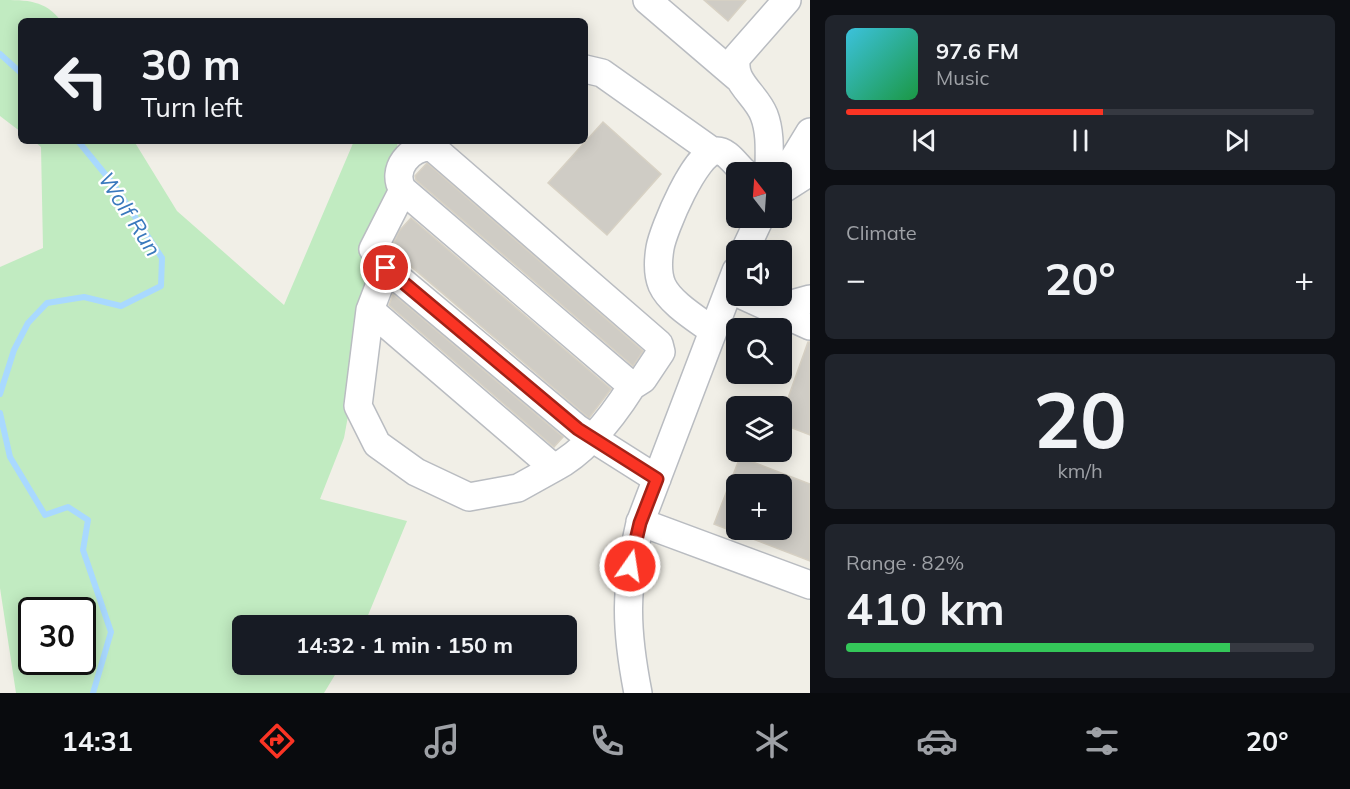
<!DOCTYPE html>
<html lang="en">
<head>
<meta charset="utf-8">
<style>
	:root { --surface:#171b24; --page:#20242c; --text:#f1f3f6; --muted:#9ea1a6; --line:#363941; --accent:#fa3424 }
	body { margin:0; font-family:Mulish,sans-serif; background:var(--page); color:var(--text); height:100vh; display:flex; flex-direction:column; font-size:22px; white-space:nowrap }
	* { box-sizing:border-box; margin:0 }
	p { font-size:20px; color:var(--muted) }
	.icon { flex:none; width:33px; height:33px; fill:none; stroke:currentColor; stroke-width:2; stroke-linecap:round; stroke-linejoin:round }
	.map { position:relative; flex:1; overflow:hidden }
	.side { display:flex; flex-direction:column; gap:15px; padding:15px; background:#0d0f14; width:540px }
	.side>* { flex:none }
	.banner { position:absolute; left:18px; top:18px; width:570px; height:126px; border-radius:9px; box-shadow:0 3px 15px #0003; background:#171b24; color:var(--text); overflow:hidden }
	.needle { width:39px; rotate:343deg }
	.fabs { position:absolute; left:726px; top:162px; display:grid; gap:12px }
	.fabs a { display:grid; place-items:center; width:66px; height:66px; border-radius:9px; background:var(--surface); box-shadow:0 3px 15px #0003; font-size:30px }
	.speed { position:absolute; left:18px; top:597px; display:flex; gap:12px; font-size:30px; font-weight:700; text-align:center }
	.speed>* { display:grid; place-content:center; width:78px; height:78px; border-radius:50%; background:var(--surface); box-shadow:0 3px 15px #0003; line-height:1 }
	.speed .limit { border:3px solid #111; border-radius:9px; background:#fff; color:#111 }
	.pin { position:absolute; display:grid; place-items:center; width:51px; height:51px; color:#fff; margin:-26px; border:3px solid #fff; border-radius:50%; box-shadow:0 2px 6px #0007 }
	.me { position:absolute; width:66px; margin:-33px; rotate:13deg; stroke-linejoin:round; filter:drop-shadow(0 0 4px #0008) }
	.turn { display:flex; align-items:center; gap:21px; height:126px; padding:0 24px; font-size:27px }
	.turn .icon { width:78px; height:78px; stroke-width:2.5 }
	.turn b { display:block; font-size:42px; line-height:51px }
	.big { font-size:45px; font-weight:700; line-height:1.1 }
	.side .widget { flex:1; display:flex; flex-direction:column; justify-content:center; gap:9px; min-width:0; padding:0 21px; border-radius:9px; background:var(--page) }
	.side .dial { align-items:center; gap:0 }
	.dial b { font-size:78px; line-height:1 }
	.song { display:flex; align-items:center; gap:18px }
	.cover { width:72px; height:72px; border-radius:9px; background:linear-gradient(135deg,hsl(190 70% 55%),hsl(140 70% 35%)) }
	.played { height:6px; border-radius:3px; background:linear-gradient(90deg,var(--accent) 55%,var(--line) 55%) }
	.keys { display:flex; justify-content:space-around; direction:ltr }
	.heat { display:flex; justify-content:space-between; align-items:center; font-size:33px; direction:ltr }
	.charge { height:9px; border-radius:4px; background:linear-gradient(90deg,#34c759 82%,var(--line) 0) }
	.trip { position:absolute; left:232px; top:615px; width:345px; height:60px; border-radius:9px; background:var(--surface); box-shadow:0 3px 15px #0003; font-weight:700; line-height:60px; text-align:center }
	.tab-bar { display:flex; height:96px; justify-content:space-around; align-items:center; background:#090b0e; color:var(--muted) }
	.tab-bar .icon { width:42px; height:42px }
	.tab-bar .on { color:var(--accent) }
	.tab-bar b { font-size:27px; color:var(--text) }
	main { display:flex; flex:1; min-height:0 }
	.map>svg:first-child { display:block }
</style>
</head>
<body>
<main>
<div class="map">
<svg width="810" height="693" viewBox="0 0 810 693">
	<rect width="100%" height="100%" fill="#f1efe7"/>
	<path fill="#c1ebc1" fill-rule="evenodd" d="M0 0C28 0 45 0 61 21H21V132L0 116Z
		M34 141H134L177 211 284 305 354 141H398L344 438 320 499 407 521 364 625 243 626V664L341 665 324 693H16L0 588V267L43 248 41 147ZM32 610H82V662H32Z"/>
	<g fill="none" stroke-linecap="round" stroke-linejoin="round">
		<path stroke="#a9d9ff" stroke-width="6" d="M0 54 21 73
			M0 394 14 350 28 323 47 303 84 297 121 306 161 286 162 258 114 185 78 141
			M0 413 10 457 45 515 68 507 88 520 83 550 111 632 93 693"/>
	</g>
	<path fill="#cfccc5" stroke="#d7d1c4" stroke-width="1.5" fill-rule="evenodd" d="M704 0H746L728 21Z
		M603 122 661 174 607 235 548 183Z
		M427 163 643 351 633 366 416 180 415 176Z
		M411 218 611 389 589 418 394 252 391 248 400 230Z
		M393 294 563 437 554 447 389 305Z
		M808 342H810V435L782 424V415Z
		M740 457 810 484V561L714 524ZM736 484H782V530H736Z"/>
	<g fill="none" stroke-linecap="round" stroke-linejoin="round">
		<g stroke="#b9bcc1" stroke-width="30">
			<path id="minor" d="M647 0 737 77
				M585 69 602 73 712 151
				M769 172C769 154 771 133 764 115 756 94 730 81 737 57L787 0
				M782 178 810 132
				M403 190C390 170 410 146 432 147L659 344 661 352 643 379 632 386
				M782 190 810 172
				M745 250 760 218
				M386 268 373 249 403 190 632 386C613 416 585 452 554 468L370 310 386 268 578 429 657 479
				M744 296 810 326
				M774 309 810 299
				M370 310 358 406 377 444 416 472 469 497 518 488 554 468
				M713 331C697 319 670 303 662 285 657 273 658 260 660 248 663 230 696 151 716 151 727 150 736 165 744 172
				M640 522 810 585
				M638 693C625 627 625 589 640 523L736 271"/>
		</g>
		<use href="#minor" stroke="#fff" stroke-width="27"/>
	</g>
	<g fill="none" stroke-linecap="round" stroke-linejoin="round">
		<g stroke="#a22217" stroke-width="15">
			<path id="route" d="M386 268 578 429 657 479 640 523 630 566"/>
		</g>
		<use href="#route" stroke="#fa3424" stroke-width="10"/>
	</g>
	<g text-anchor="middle" stroke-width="4.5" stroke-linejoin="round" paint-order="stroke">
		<g font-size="22" font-style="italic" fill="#3a79bd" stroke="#fff">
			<text transform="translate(130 214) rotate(57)" y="8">Wolf Run</text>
		</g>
	</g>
</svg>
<div class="fabs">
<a><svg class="needle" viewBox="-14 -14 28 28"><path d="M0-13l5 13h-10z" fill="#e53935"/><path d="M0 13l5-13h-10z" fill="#9ea1a6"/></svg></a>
<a><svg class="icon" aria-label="sound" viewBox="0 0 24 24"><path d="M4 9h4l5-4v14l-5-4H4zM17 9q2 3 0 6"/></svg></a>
<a><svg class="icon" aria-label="search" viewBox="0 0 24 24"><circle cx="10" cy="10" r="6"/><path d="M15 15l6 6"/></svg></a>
<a><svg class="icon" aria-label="layers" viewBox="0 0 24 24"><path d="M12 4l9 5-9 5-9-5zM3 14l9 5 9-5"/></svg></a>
<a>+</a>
</div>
<div class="speed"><div class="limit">30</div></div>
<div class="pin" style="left:386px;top:268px;background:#d93025"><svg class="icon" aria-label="arrive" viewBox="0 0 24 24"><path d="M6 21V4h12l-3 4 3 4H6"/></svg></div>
<svg class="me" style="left:630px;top:566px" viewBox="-20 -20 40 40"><circle r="17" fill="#fa3424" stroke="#fff" stroke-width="3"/><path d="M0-11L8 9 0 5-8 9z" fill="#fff"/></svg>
<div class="trip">14:32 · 1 min · 150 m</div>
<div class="banner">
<div class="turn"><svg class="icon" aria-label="left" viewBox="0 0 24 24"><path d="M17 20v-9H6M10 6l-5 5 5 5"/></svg><div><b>30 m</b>Turn left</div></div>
</div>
</div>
<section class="side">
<div class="widget">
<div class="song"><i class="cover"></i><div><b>97.6 FM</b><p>Music</p></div></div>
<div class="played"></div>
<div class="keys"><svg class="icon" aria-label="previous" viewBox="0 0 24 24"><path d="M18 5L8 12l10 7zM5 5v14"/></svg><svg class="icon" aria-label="pause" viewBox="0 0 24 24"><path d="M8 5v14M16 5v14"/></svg><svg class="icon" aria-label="next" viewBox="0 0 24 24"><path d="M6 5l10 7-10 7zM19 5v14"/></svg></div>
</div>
<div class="widget"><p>Climate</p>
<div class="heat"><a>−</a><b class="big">20°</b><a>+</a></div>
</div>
<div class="widget dial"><b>20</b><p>km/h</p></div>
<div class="widget"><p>Range · 82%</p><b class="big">410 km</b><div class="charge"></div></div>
</section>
</main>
<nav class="tab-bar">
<b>14:31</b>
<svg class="icon on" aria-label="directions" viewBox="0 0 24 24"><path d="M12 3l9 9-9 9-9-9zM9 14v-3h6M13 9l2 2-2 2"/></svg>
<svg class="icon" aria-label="music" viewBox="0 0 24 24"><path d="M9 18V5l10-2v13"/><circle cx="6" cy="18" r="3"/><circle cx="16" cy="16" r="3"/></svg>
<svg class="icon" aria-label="phone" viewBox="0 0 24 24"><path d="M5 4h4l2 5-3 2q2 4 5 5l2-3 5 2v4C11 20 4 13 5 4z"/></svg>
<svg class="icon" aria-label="climate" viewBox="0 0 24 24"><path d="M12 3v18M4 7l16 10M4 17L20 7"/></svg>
<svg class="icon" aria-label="car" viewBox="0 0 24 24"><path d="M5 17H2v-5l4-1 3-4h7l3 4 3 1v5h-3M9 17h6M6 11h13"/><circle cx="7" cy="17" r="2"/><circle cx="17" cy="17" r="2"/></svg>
<svg class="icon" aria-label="filters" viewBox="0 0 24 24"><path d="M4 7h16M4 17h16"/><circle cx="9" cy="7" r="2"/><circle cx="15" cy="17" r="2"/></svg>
<b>20°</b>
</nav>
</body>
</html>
